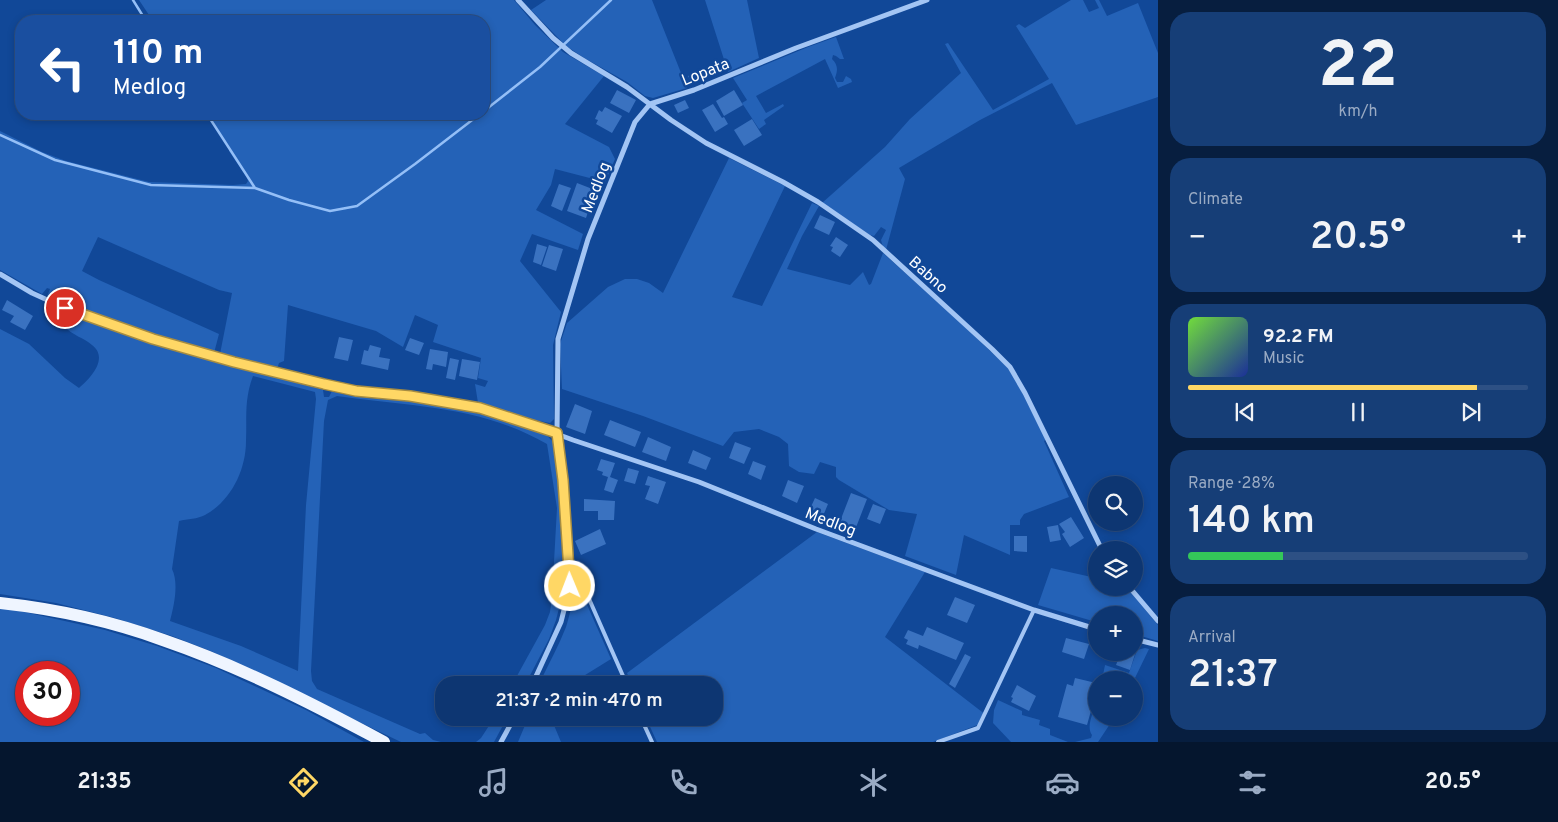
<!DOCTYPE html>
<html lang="en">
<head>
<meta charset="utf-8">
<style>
	:root { --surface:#0d3672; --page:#163e77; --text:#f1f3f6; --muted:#9aabc4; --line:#2d5084; --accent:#ffd765 }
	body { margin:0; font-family:Overpass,sans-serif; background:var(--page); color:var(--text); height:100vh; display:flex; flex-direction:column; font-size:19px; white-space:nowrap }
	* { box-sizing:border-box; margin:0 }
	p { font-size:16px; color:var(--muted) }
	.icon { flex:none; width:28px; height:28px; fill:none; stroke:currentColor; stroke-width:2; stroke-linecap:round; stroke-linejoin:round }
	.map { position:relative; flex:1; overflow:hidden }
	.details { display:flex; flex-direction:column; gap:12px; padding:12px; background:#071e3f; width:400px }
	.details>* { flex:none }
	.guide { position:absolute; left:15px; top:15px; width:475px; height:105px; border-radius:20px; box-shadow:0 2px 8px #0003,0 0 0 1px var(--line); background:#1a4fa0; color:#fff; overflow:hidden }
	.tools { position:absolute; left:1088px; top:476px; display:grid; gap:10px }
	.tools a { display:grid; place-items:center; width:55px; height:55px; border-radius:50%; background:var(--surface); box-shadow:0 2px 8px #0003,0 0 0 1px var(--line); font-size:25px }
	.speed { position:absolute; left:15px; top:661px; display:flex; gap:10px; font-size:25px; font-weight:700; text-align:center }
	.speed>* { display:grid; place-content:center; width:65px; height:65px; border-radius:50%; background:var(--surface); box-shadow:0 2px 8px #0003,0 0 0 1px var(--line); line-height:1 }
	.speed .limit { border:8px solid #d22; background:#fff; color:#111 }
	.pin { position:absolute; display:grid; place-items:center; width:42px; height:42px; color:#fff; margin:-21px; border:2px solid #fff; border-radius:50%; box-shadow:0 1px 5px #0007 }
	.me { position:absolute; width:55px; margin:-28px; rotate:359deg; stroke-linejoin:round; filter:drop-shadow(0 0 4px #0008) }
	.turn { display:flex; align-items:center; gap:18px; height:105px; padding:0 15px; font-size:22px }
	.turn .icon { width:65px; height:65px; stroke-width:2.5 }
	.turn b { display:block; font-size:35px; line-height:42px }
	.big { font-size:38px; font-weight:600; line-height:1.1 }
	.details .card { flex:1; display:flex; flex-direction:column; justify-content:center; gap:8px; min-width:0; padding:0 18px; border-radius:20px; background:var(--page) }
	.details .dial { align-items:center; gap:0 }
	.dial b { font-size:65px; line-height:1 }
	.song { display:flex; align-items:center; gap:15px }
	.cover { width:60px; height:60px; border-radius:8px; background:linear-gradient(135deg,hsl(100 70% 55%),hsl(230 70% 35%)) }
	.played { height:5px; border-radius:2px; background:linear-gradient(90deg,var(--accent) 85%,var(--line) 85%) }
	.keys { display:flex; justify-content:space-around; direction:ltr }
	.heat { display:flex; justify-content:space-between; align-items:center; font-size:28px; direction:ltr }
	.charge { height:8px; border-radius:4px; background:linear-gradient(90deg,#34c759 28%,var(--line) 0) }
	.trip { position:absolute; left:435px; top:676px; width:288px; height:50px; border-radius:20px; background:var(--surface); box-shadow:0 2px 8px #0003,0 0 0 1px var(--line); font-weight:600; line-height:50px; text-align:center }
	.tabs { display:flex; height:80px; justify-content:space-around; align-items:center; background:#05162e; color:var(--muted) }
	.tabs .icon { width:35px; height:35px }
	.tabs .active { color:var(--accent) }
	.tabs b { font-size:22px; color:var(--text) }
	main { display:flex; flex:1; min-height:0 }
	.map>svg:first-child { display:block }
</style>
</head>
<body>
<main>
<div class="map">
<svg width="1158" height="742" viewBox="0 0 1158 742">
	<rect width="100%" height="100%" fill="#114898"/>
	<path fill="#2462b7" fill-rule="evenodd" d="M139 0H514L535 25 563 52 604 76 565 124 609 147 615 159 605 182 555 169 551 185 536 210 583 234 578 250 532 234 520 261 561 312 553 345 554 419 550 423 529 419 478 403 475 384 485 387 488 381 478 378 481 358 433 342 438 325 415 315 403 347 376 331 288 305 284 361 279 363 277 369 220 354 232 293 219 290 98 237 82 271 99 280 219 334 214 353C158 337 100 322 47 296L50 289 47 288 42 294 0 270V131L42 152 66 161 149 182 233 185 246 184 248 181 247 178 229 151V147L219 134 209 114H484V21H153Z
		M546 0H652L687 88 653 98 645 96 627 82 586 59 566 46 531 10Z
		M705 0H747L759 58 728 72Z
		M1071 0H1083L1089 12 1099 8 1095 0H1099L1107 16 1138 3 1158 53V97L1076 125 1052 83 980 120 899 168 905 179 886 250 883 247 881 240 886 230 881 227 874 236 870 235 822 203 885 147 910 119 961 73 945 44 948 43 993 110 1049 79 1016 26 1019 24 1025 28Z
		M836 37 844 59H840L836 56 833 55 832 59C838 65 838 70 835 78L837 82H843L846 76 851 79 852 82 838 88 825 59 756 96 766 113 783 104 784 106 764 120 766 124 759 129 742 103 747 100 733 78 808 47Z
		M729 158 785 186 732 297 762 306 812 203 819 206 802 236 787 269 850 285 863 272 869 285 871 284 883 253 963 325 1008 368 1015 379 1046 439 1044 441 1069 497 1024 514 1020 520V525H1010V555L964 535 956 575 905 556 917 514 889 510 839 480 836 477V467L820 462 814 474 799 472 789 466 788 444 779 437 759 429 734 432 723 446 643 416 562 389 560 344 567 323 608 287 625 279H637L649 283 663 293Z
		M61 312 134 338 323 390 324 397H329L332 391C360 400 390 399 419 402 448 406 477 413 505 421 521 425 543 428 553 442L561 501 560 523 564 577 562 597 556 620 549 639 525 685H512L545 625 550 612 552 598 557 508 547 444C479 405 412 407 337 396L328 400 324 421 311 671 312 681 317 689 420 734 425 733 433 740 441 742H401L213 652 172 636 115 618 56 603 0 594V329L29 344 65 378 79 388C91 378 109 358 92 345 84 338 72 335 65 327 63 324 61 319 59 316ZM253 376 315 392 316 399 306 505 298 671 241 646 170 621C174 606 179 583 172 569L179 521C187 519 198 519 205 515 231 501 246 470 246 441 247 417 244 400 253 376Z
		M817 532 925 572 885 637 986 715 980 724 933 742H657L646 718H714V685H632L627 673Z
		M1051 568 1096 578V588H1127L1158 625V641L1134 634V615H1096V622L1038 605Z
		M584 598 611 659 569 685H544L546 680 542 678C550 661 559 645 566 627 569 618 570 610 574 601Z
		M0 608 20 611 105 630 157 646 216 668 306 710 364 742H0ZM26 672H69V715H26Z
		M1145 648 1149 649 1134 680H1102L1105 665 1129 673 1137 650Z
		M998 700 1022 711V715L1040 720 1039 725 1050 729V735L1068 742H1011L993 723 994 710Z
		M1096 704V718H1114L1098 742H1075L1091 738 1092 735C1086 727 1093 713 1096 704Z
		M494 718H507L494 742H476L481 738Z
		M528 718H551L561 742H518Z"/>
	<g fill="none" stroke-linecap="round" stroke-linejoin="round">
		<path stroke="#94bff7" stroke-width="2.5" d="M133 0 146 21
			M484 111 540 67 611 0
			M207 114 255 188
			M0 135 55 160 151 185 255 188 289 200 330 211 357 206 415 164 480 114"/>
	</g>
	<path fill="#3a72c0" d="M704 70 707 77 692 84 688 76Z
		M617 90 636 100 629 113 610 103Z
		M734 90 743 105 724 116 716 101Z
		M685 100 689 108 678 113 674 105Z
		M713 104 722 118 724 117 728 124 715 132 702 110Z
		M605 107 622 116 612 133 596 124 598 120 595 119 599 110 602 112Z
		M752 119 762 135 744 146 734 130Z
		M577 183 595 190 586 218 567 211Z
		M559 184 571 188 562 211 551 206Z
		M820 215 835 222 829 235 814 228Z
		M836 237 848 245 840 257 831 251 833 247 830 246Z
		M537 244 547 247 541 265 533 262Z
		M549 245 563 249 556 271 542 266Z
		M7 300 33 316 25 330 10 322 14 316 2 310Z
		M339 337 353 340 348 361 334 358Z
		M410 338 424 343 419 355 405 350Z
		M370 345 381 348 379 357 390 359 388 370 361 364 364 350 368 351Z
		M430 349 448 352 446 367 433 364 432 370 426 369Z
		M450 358 459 360 455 380 446 378Z
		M462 359 480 362 477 380 459 376Z
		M575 404 592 411 585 434 566 427Z
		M610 420 641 432 635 447 604 435Z
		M648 437 671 447 666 461 642 452Z
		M735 442 751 448 744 464 729 458Z
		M693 450 711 458 706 470 688 463Z
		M601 459 615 463 610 477 618 480 613 493 604 490 608 477 602 475 603 472 597 470Z
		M753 461 766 466 761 480 748 474Z
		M628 468 639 471 635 484 624 481Z
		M648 476 666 482 658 504 645 499 650 486 645 485Z
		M788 480 804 486 797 503 782 496Z
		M851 493 867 499 855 530 839 524Z
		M815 498 828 504 823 516 809 511Z
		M584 499 615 501 614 520H598V511H584Z
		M873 504 886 509 880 524 867 519Z
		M1071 517 1084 538 1070 547 1062 534 1065 532 1059 524Z
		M1058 525 1061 540 1050 542 1047 527Z
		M600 529 606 544 581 555 575 541Z
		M1014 536H1027V552L1014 551Z
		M955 597 975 605 967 623 947 615Z
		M927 627 964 643 956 660 919 645 918 649 906 644 908 640 904 638 908 630 923 636Z
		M1066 638 1089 644 1084 659 1062 652Z
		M1134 650 1136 651 1130 670 1116 665 1121 652H1134Z
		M965 654 971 657 955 688 949 684Z
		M1075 678 1096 683 1093 692 1096 693 1087 725 1058 717 1067 684 1073 686Z
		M1017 685 1036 696 1029 711 1011 702 1013 698 1011 697Z"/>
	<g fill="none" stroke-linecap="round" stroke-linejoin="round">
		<path stroke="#a3c5f4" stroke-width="4" d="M570 586 586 592 627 685
			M641 718 652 742
			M938 742 978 728 1034 610"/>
		<path stroke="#a3c5f4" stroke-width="5" d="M518 0 553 38 571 53 627 87 671 120 706 143 783 182 818 202 873 240 992 349 1010 367 1025 393 1102 550
			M650 104 694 90 796 48 927 0
			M0 274 32 293 65 308 153 339 216 357 324 384 356 391 410 396 480 408 519 420 573 440 699 482 816 529 1034 610 1096 629
			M1130 588 1158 621
			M1134 639 1158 645
			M532 685 561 622 570 586 563 480 557 433 558 339 588 239 635 122 650 104
			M501 742 514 718"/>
		<path stroke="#eff5ff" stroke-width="12" d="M0 603C55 609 111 621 163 640 239 666 313 704 384 742"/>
	</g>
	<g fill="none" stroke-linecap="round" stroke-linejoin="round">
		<g stroke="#a68c42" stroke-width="12">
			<path id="route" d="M65 308 153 339 234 362 324 384 356 391 410 396 480 408 557 433 563 480 570 586"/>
		</g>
		<use href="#route" stroke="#ffd765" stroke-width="9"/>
	</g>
	<g text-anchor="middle" stroke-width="5" stroke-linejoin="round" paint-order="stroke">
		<g font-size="16" fill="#fff" stroke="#114898">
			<text transform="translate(705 71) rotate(-22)" y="6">Lopata</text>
			<text transform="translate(595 187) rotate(-69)" y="6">Medlog</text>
			<text transform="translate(929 274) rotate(42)" y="6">Babno</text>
			<text transform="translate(831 521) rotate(21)" y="6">Medlog</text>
		</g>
	</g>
</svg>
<div class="tools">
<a><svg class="icon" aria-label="search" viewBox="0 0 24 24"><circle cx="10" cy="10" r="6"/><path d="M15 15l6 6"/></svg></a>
<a><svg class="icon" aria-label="layers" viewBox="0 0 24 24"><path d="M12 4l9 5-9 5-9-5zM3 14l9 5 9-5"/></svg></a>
<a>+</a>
<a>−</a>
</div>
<div class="speed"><div class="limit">30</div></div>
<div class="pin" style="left:65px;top:308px;background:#d93025"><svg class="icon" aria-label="arrive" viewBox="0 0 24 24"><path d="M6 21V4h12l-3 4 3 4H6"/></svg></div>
<svg class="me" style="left:570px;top:586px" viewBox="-20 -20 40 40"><circle r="17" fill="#ffd765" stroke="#fff" stroke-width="3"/><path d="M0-11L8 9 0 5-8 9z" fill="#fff"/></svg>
<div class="trip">21:37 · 2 min · 470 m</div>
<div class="guide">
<div class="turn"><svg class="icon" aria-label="left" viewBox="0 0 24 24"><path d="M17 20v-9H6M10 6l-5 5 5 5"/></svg><div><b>110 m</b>Medlog</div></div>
</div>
</div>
<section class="details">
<div class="card dial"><b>22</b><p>km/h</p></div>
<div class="card"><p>Climate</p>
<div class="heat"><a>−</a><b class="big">20.5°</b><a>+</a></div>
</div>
<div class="card">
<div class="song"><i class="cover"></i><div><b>92.2 FM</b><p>Music</p></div></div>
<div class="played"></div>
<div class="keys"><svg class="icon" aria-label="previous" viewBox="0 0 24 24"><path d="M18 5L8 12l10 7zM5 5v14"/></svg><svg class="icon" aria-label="pause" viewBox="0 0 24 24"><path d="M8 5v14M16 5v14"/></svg><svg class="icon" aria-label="next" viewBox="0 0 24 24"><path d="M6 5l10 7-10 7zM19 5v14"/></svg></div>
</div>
<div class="card"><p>Range · 28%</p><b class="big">140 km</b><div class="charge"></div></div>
<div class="card"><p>Arrival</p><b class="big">21:37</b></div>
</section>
</main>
<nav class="tabs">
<b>21:35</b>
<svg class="icon active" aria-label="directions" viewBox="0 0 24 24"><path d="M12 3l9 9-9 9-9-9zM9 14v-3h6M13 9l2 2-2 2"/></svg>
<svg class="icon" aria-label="music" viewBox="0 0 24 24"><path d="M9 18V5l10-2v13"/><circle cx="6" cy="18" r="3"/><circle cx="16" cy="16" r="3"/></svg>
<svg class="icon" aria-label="phone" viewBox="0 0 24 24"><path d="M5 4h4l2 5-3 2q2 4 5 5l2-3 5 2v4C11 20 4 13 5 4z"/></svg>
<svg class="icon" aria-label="climate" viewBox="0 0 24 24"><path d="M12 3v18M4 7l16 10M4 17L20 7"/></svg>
<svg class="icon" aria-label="car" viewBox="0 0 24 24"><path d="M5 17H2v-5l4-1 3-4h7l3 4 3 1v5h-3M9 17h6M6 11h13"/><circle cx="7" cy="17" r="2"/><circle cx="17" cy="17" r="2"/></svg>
<svg class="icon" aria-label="filters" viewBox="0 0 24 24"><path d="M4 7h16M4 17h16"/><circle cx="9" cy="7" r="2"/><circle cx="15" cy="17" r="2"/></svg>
<b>20.5°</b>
</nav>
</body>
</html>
